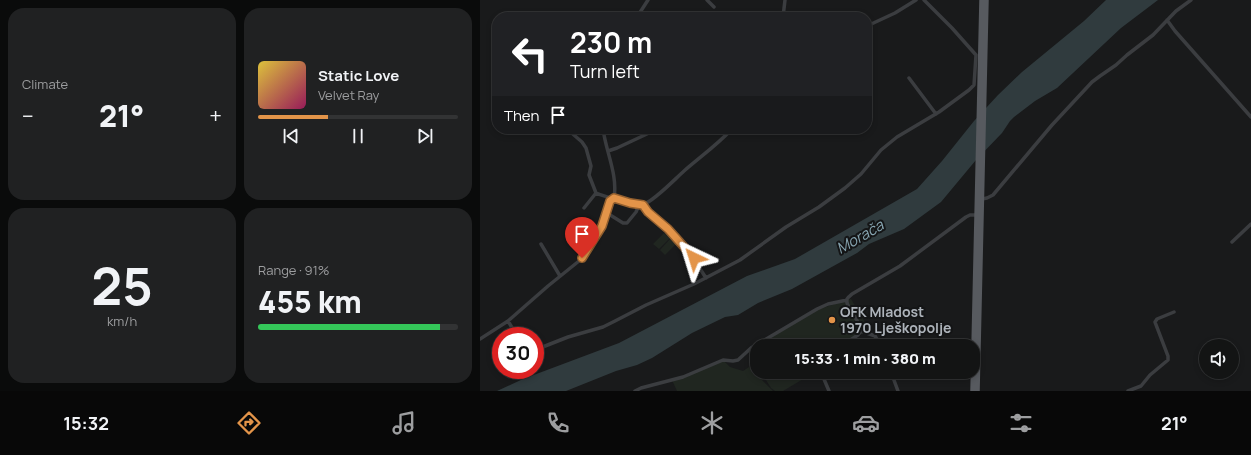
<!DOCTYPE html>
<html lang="en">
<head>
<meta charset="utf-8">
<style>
	:root { --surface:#131414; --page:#202122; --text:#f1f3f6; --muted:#9d9ea0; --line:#323334; --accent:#e39449 }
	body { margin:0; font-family:Manrope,sans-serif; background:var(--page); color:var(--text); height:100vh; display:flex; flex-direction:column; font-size:15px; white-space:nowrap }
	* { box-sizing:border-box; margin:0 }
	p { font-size:13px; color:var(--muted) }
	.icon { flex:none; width:22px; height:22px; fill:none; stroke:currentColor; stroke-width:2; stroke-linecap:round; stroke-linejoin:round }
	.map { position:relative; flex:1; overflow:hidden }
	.panel { display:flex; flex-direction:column; gap:8px; padding:8px; background:#0a0b0b; width:480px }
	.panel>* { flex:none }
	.banner { position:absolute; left:12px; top:12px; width:380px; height:122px; border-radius:16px; box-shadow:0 2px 6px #0003,0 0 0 1px var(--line); background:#202124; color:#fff; overflow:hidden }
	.fabs { position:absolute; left:719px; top:339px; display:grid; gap:8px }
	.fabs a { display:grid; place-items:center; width:40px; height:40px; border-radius:50%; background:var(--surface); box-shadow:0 2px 6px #0003,0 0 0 1px var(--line); font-size:20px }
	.speed { position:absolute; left:12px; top:327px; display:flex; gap:8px; font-size:20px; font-weight:700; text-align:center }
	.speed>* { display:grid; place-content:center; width:52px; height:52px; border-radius:50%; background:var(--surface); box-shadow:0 2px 6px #0003,0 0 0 1px var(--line); line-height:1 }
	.speed .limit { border:6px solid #d22; background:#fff; color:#111 }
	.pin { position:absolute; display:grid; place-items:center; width:34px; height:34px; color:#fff; margin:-41px -17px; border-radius:50% 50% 50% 0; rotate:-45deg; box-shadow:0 0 4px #0007 }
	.pin .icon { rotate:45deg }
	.me { position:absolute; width:44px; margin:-22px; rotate:319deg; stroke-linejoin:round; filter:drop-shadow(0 0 3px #0008) }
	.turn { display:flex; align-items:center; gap:14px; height:84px; padding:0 12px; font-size:18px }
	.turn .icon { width:52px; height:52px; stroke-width:2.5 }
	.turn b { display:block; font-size:28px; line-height:34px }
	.then { display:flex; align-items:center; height:38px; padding:0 12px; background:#0003; gap:8px; font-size:15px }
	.big { font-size:30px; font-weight:800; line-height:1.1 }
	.panel .widget { flex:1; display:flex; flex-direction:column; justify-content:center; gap:6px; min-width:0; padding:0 14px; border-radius:16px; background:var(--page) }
	.panel .dial { align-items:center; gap:0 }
	.dial b { font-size:52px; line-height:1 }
	.song { display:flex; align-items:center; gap:12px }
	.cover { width:48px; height:48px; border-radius:6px; background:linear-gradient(135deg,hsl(50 70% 55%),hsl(330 70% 35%)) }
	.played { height:4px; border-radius:2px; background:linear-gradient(90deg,var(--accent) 35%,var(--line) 35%) }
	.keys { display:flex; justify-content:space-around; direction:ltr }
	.heat { display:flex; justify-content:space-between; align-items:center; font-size:22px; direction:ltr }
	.charge { height:6px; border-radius:3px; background:linear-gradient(90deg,#34c759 91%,var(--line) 0) }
	.panel .tiles { flex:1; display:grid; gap:8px; grid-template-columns:repeat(2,1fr) }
	.trip { position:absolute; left:270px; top:339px; width:230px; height:40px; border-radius:16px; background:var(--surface); box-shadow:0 2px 6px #0003,0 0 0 1px var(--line); font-weight:800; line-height:40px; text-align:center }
	.tabs { display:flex; height:64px; justify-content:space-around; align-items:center; background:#080808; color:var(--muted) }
	.tabs .icon { width:28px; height:28px }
	.tabs .active { color:var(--accent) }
	.tabs b { font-size:18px; color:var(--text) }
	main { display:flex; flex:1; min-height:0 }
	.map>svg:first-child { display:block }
</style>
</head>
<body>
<main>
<section class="panel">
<div class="tiles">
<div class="widget"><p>Climate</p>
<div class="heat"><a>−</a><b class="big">21°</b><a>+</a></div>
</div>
<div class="widget">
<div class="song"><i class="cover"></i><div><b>Static Love</b><p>Velvet Ray</p></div></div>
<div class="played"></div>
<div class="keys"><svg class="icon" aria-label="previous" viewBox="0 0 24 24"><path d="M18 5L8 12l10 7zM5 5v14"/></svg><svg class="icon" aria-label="pause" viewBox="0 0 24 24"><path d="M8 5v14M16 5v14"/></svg><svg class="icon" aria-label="next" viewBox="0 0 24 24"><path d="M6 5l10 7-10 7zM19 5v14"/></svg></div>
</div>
<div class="widget dial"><b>25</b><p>km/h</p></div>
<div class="widget"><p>Range · 91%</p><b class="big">455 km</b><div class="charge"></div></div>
</div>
</section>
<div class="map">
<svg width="771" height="391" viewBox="0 0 771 391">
	<rect width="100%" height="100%" fill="#191a1b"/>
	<path fill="#202620" d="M184 233 190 238 179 249 173 244Z
		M190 239 196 244 185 255 180 250Z
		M371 299 389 329 364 346H277L336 310Z
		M277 346V365L268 351Z
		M243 360 250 367 263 371 269 367 293 391H197L192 380Z
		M281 372H335L303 391H295L291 388Z"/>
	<path fill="#303b3e" d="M626 0H678L641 28 577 88 555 101 534 117 530 121 522 133 496 160 461 202 424 229 389 244 377 253 312 289 278 303 258 315 245 317 212 333 172 358 157 365 136 371 86 391H17L43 379 139 343 267 276 315 259 437 189 462 161 494 121 518 95 542 72 604 21Z"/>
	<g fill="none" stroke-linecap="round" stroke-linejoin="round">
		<path stroke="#3b3d40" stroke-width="3.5" d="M227 0 234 7
			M157 17 168 0
			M303 17 305 0
			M687 20 695 31 771 117
			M387 26 415 13 436 0
			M429 78 456 114
			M87 129 102 142 106 148 111 166 109 175 116 193C123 196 157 206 164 204 174 201 195 179 204 171 220 157 237 145 252 129
			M128 151 137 148 169 133
			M502 199 507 198 513 195 572 125 612 82 620 76 636 65 647 55 673 35 696 11 711 0
			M163 205C167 215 180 220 188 228 202 243 215 260 226 278
			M104 208 116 193
			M127 213 143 223H147L156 212 159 205
			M752 242 771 224
			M61 244 80 276
			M28 321 37 336
			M381 331C381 321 364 306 367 299 368 297 371 295 372 294L420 266 486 217 490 215H497
			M381 331 395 336 401 346
			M0 339 28 321 68 286 99 261 122 226 130 201 134 198C138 175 126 152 123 129
			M361 346 378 335 381 331
			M55 350 88 337 123 327 135 321 166 305 214 284 260 260 306 227 339 207 365 188 381 174 401 150 417 137 459 112 489 90 494 85 496 55 472 28 444 0
			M341 372 349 391
			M411 372 418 391
			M155 391 161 388 203 377 243 360 253 361 258 360 271 348 337 309 348 304 367 300
			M648 391 661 386 670 375 688 360V356L675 322 677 319 694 312"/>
		<path stroke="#575a5f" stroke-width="5.5" d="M493 391 502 0
			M497 391 506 0"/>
	</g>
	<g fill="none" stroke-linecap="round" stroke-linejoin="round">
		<g stroke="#94602f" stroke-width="10">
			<path id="route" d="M102 258 122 226 130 201 134 198 150 203 163 205 168 212 188 229 214 258"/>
		</g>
		<use href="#route" stroke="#e39449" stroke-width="7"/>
	</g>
	<circle fill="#e39449" stroke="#141516" stroke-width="1.5" cx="352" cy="320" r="4"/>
	<g text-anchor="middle" stroke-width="4" stroke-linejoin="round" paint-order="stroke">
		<g font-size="14" font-weight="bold" fill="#adb3ba" stroke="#141516" text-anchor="start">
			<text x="360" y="317">OFK Mladost<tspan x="360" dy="16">1970 Lješkopolje</tspan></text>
		</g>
		<g font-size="15" font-style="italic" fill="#87a5b1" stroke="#141516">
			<text transform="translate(380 237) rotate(-30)" y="5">Morača</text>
		</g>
	</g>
</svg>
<div class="fabs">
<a><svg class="icon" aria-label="sound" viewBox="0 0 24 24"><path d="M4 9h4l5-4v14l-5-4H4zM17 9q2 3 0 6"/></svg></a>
</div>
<div class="speed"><div class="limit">30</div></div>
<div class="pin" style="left:102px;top:258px;background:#d93025"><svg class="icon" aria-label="arrive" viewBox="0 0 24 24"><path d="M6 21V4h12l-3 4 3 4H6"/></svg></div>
<svg class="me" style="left:214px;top:258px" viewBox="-20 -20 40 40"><path d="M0-17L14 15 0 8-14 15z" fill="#e39449" stroke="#fff" stroke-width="4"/></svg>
<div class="trip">15:33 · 1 min · 380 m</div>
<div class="banner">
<div class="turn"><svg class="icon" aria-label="left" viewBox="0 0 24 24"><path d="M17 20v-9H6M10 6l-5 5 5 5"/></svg><div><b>230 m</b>Turn left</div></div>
<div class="then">Then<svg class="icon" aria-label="arrive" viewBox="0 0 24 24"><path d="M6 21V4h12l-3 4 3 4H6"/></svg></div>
</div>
</div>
</main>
<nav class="tabs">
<b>15:32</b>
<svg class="icon active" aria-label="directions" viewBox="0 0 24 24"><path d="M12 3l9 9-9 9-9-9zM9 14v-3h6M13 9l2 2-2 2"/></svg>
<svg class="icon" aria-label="music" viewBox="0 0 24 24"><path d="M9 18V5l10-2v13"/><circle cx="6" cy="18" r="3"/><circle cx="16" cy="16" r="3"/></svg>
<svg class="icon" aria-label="phone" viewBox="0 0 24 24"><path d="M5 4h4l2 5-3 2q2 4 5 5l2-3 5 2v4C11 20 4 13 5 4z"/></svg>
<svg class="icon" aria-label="climate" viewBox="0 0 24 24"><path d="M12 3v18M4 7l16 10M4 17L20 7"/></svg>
<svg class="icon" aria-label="car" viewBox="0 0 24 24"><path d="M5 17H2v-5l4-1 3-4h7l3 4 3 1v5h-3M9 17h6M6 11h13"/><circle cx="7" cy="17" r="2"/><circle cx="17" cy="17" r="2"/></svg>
<svg class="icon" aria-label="filters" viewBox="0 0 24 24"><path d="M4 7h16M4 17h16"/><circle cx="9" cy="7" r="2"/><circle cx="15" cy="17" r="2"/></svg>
<b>21°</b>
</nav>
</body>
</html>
